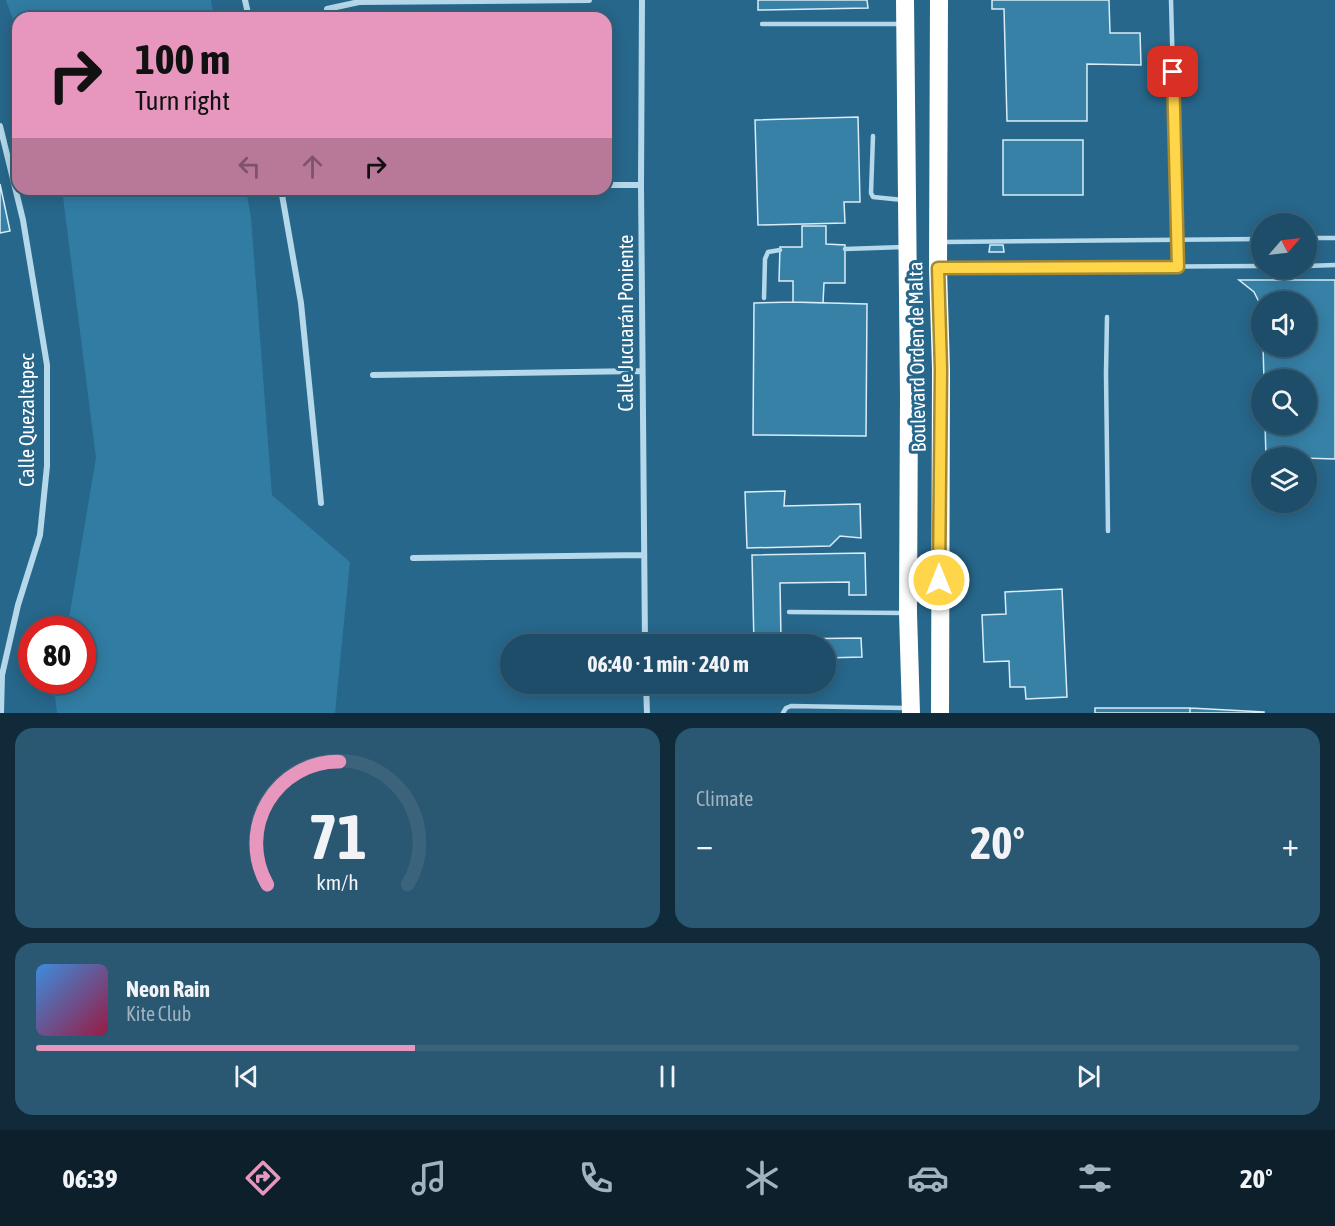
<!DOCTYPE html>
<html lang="en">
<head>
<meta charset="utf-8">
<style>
	:root { --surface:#1d4d68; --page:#2a5771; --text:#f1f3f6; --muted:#a0b4c0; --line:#3b647c; --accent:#e797bd }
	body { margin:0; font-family:"Asap Condensed",sans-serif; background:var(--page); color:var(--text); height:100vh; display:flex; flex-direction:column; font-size:22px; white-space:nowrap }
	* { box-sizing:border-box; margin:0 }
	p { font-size:20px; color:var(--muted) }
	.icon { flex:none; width:33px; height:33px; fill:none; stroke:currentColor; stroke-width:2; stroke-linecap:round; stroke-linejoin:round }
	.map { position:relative; height:713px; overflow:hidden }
	.sheet { display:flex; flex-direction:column; gap:15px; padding:15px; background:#102a39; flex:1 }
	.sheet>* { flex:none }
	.banner { position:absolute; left:12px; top:12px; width:600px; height:183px; border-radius:18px; box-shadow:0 3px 15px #0003,0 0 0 2px var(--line); background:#e797bd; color:#111; overflow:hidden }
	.needle { width:39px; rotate:62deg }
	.controls { position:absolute; left:1251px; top:213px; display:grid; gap:12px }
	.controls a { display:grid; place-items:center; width:66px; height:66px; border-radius:50%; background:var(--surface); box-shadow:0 3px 15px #0003,0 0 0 2px var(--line); font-size:30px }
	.speed { position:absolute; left:18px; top:616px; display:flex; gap:12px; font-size:30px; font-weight:700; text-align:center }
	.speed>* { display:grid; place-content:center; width:78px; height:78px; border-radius:50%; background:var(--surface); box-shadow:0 3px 15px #0003,0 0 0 2px var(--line); line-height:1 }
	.speed .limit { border:9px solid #d22; background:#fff; color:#111 }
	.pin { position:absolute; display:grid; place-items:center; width:51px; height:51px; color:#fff; margin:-26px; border-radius:12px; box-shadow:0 3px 9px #0006 }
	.me { position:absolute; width:66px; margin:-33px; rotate:0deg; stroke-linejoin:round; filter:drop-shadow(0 0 4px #0008) }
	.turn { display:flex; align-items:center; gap:21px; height:126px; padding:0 24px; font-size:27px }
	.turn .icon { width:78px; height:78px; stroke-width:2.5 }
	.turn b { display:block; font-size:42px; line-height:51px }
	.lanes { display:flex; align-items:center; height:57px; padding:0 24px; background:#0003; justify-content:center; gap:30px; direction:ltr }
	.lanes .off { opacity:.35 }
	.big { font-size:45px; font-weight:700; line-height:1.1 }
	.sheet .card { flex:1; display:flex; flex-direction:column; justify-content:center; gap:9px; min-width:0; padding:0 21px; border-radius:18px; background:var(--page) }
	.sheet .dial { align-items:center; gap:0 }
	.dial svg { height:156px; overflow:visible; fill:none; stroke:var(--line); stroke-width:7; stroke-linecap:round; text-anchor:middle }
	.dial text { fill:var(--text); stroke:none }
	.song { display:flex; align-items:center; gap:18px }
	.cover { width:72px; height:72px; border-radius:9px; background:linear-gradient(135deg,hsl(210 70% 55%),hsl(340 70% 35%)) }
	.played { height:6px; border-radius:3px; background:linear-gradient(90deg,var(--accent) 30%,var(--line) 30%) }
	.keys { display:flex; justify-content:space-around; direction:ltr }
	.heat { display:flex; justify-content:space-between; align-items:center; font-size:33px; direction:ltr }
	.sheet .tiles { flex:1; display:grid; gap:15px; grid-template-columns:1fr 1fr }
	.card:last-child { grid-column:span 2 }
	.trip { position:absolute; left:500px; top:634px; width:336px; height:60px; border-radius:30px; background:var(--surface); box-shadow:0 3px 15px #0003,0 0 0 2px var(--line); font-weight:700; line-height:60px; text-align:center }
	.tabs { display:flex; height:96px; justify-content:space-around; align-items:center; background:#0c1f2a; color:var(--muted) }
	.tabs .icon { width:42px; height:42px }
	.tabs .current { color:var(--accent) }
	.tabs b { font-size:27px; color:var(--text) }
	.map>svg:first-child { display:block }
</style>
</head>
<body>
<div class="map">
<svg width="1335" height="713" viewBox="0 0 1335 713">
	<rect width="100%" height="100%" fill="#27678b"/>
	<path fill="#317ca2" d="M6 0H211L214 18H18V34Z
		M62 189H246L251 218 272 495 350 562 335 713H57L55 696 58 681H82V630H67L96 458Z"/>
	<path fill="#3781a7" stroke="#d9edf8" stroke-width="1.5" d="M758 0H867L868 8 758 10Z
		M992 0H1109L1110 33H1140L1141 65 1087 64V121H1007L1004 9H992Z
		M858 117 860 202H844L845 223 758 225 755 120Z
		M1003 140H1083V195H1003Z
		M0 184 10 231 0 233Z
		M802 226H826V244L845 245V283H824L823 303 793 302V281H779L780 247H802Z
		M990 245H1003L1004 252H989Z
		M1239 280H1335V459L1266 457 1265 424H1306V380H1264L1263 346H1306V302H1262V308L1254 292Z
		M793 302 867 304 866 436 753 435 754 303Z
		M785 491 784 506 860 504 861 538 840 536 830 546 747 548 745 492Z
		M865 553 866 595H849V582L780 583 781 639 861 638 862 657 825 658V645H754L752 555Z
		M1062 589 1067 697 1026 699 1025 687H1010L1009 661 984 662 982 615 1006 614 1005 592Z
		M1095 708H1190V713H1095Z
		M1190 708 1264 712V713H1190Z"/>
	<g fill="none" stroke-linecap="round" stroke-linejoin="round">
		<path stroke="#b5d8ea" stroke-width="4.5" d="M1171 0 1178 267
			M762 24H900
			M873 136 871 193 873 197 903 200
			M1306 238H1335
			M943 242 1262 239
			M845 249 904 247
			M1306 266 1335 265
			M943 268 1262 266
			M764 298 765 259 768 252 780 250
			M1107 317 1106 373 1108 531
			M789 612 903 613
			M783 713 786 708 791 706 906 708"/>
		<path stroke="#b5d8ea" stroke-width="6" d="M245 0 249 18
			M642 0 641 185 645 645
			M327 9 359 2 589 0
			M0 126 23 220 47 365V466L40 535 18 605 2 675 1 713
			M606 185H641
			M281 189 301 303 321 503
			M373 375 642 371
			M413 558 643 555
			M646 684 647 713"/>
		<path stroke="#fff" stroke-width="18" d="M905 0 909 396 908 613 911 713
			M939 0 938 269 941 369 940 713"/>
	</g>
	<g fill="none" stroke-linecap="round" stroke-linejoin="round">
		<g stroke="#a68a30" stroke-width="15">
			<path id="route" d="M939 580 941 369 938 268 1178 267 1173 72"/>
		</g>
		<use href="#route" stroke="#ffd54a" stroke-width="10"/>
	</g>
	<g text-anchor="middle" stroke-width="6" stroke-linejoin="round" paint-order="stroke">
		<g font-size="20" fill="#fff" stroke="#27678b">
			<text transform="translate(626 323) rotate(-90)" y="7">Calle Jucuarán Poniente</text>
			<text transform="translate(917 357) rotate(-91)" y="7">Boulevard Orden de Malta</text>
			<text transform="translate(27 420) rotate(-90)" y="7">Calle Quezaltepec</text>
		</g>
	</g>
</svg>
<div class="controls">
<a><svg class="needle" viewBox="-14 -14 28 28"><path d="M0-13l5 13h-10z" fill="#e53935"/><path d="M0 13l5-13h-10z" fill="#a0b4c0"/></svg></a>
<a><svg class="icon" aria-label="sound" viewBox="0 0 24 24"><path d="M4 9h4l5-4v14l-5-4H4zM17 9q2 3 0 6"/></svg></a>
<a><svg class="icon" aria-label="search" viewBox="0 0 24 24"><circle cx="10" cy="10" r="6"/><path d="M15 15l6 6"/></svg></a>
<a><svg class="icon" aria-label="layers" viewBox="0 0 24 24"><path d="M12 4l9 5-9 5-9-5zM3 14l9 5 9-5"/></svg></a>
</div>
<div class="speed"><div class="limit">80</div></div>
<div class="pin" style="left:1173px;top:72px;background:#d93025"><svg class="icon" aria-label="arrive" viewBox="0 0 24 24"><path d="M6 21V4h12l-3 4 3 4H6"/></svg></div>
<svg class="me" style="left:939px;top:580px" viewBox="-20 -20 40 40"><circle r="17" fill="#ffd54a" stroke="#fff" stroke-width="3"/><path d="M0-11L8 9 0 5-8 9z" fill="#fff"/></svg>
<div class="trip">06:40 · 1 min · 240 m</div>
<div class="banner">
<div class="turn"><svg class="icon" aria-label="right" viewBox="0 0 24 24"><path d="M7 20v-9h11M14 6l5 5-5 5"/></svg><div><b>100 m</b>Turn right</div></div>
<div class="lanes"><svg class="icon off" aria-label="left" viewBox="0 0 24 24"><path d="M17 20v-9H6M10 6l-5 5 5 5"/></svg><svg class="icon off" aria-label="ahead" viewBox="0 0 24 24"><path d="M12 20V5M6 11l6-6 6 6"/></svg><svg class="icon" aria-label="right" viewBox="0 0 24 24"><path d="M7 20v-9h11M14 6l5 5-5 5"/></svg></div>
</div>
</div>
<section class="sheet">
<div class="tiles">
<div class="card dial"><svg viewBox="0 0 100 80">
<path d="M14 69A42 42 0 1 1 86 69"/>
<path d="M14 69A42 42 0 0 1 51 6" stroke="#e797bd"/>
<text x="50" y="56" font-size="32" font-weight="700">71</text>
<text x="50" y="72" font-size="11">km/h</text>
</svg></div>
<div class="card"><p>Climate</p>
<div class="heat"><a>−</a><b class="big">20°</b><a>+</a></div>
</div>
<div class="card">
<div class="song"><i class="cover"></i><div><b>Neon Rain</b><p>Kite Club</p></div></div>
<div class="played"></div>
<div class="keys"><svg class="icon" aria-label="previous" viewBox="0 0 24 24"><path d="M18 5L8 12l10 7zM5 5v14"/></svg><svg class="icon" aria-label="pause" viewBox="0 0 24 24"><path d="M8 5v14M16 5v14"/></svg><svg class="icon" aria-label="next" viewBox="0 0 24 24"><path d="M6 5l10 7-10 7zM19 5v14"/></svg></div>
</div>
</div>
</section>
<nav class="tabs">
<b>06:39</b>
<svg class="icon current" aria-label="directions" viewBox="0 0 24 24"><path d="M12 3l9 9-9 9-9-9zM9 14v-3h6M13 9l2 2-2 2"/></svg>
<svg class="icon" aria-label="music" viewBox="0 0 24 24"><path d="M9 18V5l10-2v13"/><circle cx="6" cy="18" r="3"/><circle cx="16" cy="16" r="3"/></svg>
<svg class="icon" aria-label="phone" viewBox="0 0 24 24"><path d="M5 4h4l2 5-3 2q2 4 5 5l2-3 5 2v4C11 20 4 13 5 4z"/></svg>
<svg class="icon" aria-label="climate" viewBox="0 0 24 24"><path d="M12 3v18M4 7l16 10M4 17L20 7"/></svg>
<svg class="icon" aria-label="car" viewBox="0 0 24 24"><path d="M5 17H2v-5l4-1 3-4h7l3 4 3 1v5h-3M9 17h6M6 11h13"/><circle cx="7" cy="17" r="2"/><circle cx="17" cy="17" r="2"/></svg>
<svg class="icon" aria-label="filters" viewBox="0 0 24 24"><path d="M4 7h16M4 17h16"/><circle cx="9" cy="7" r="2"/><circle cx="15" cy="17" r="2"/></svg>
<b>20°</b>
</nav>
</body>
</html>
